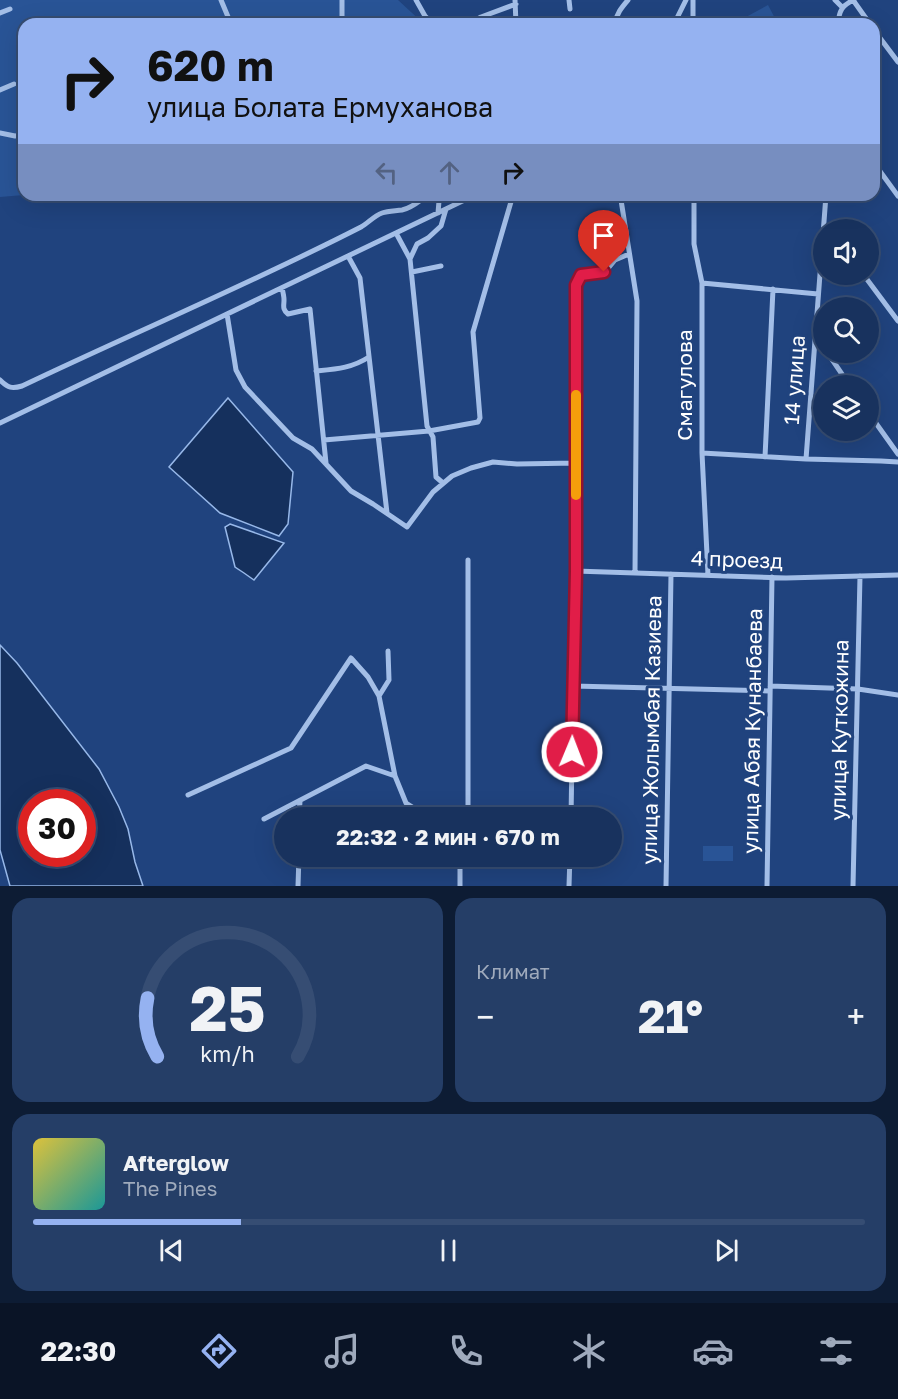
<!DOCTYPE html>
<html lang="ru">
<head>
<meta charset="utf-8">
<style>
	:root { --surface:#18325e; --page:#253e67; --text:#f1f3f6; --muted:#9faabc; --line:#364d73; --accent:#95b2f1 }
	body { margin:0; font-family:"Golos Text",sans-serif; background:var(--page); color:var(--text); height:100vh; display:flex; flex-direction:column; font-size:22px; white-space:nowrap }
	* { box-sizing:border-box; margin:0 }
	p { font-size:20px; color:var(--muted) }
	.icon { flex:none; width:33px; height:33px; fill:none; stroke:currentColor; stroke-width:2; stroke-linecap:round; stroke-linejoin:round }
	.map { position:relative; height:886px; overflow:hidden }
	.sheet { display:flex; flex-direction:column; gap:12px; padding:12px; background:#0d1c34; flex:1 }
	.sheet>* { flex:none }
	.top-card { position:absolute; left:18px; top:18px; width:862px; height:183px; border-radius:18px; box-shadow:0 6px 24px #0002,0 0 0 2px var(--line); background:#95b2f1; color:#111; overflow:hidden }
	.controls { position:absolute; left:813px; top:219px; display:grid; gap:12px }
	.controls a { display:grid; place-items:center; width:66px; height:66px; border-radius:50%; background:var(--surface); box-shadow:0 6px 24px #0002,0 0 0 2px var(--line); font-size:30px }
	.speed { position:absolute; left:18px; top:789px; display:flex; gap:12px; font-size:30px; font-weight:700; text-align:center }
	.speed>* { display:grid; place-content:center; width:78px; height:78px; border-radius:50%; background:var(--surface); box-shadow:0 6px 24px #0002,0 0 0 2px var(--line); line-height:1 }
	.speed .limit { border:9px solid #d22; background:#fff; color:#111 }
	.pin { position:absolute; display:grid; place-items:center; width:51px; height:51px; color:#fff; margin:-62px -26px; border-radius:50% 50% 50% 0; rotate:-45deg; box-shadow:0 0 6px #0007 }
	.pin .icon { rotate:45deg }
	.me { position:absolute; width:66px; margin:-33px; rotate:1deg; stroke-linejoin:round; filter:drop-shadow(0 0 4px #0008) }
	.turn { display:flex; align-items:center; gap:21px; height:126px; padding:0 30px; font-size:27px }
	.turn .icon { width:78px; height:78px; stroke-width:2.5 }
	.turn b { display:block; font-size:42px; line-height:51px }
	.lanes { display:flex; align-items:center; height:57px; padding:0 30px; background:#0003; justify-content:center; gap:30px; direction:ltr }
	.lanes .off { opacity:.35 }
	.big { font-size:45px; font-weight:700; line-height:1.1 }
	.sheet .tile { flex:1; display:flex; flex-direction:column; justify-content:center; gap:9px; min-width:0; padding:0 21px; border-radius:18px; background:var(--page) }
	.sheet .dial { align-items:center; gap:0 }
	.dial svg { height:156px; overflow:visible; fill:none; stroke:var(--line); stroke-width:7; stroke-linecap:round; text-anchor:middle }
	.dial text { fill:var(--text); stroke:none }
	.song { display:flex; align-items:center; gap:18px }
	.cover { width:72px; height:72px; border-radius:9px; background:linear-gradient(135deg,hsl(50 70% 55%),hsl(180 70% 35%)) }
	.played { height:6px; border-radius:3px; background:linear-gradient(90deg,var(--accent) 25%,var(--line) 25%) }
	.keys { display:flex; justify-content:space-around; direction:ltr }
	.heat { display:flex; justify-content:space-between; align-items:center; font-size:33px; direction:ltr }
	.sheet .tiles { flex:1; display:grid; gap:12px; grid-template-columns:1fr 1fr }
	.tile:last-child { grid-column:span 2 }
	.trip { position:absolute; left:274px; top:807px; width:348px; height:60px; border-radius:30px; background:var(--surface); box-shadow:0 6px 24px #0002,0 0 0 2px var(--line); font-weight:700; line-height:60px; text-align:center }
	.menu { display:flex; height:96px; justify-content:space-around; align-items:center; background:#0a1426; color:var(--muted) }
	.menu .icon { width:42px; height:42px }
	.menu .on { color:var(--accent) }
	.menu b { font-size:27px; color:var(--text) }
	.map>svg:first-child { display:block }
</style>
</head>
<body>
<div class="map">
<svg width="898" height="886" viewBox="0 0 898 886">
	<rect width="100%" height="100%" fill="#20437e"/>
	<path fill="#295496" d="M0 0H398L424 24H24V195L0 197Z
		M768 5 778 24H733Z
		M703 846H733V861H703Z"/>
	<path fill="#15305d" stroke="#97b8e9" stroke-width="1.5" fill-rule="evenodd" d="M228 398 293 472 288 524 279 536 220 513 169 467Z
		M230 524 284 543 254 580 244 573 235 567 225 527Z
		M0 645 17 663 99 769 119 807 128 829 135 862 143 886H10L0 850ZM32 802H82V854H32Z"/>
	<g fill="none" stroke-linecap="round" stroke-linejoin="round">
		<path stroke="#a3bee7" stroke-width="5" d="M221 0 231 24
			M342 0V24
			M416 0 425 16 433 24
			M515 0 516 24
			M569 0 570 9
			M693 0V24
			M835 0 842 7
			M853 0 870 24
			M0 13 10 9
			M469 24 481 17 516 4
			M615 24C616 14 622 7 628 0
			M674 24 686 0
			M838 24C839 11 842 5 854 0
			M874 30 898 62
			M0 90 14 84
			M0 133 15 136 24 135
			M874 163 898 196
			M632 195 621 200 637 301 635 573
			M694 195V244L702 283V453L708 575
			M438 213 439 201 444 195
			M396 233 410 259 427 426 433 437 436 477 443 483
			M348 256 360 278 387 513
			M410 259 417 244 428 238 441 226 446 209
			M412 272 441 266
			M863 274 898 321
			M702 283 818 294
			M282 288C283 292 284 296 284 300 284 306 282 309 288 314L310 309 326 463
			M227 314 236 370 245 387 293 438 312 449 351 491 373 504 407 527 433 492 452 476 471 468 493 462 517 464 576 463
			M816 337 824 348
			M827 352 850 386
			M316 371C337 369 352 368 369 357
			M0 380C8 388 12 389 22 386 135 332 250 284 361 227 368 223 374 216 382 213 388 211 395 211 402 210 412 208 419 201 428 195
			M868 412 898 454
			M0 423 475 195
			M324 440 429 431 478 422 480 418 473 332 513 195
			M702 453 806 459 881 461 898 462
			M765 457 773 289
			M806 459 826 195
			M575 571 786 578 898 575
			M573 686 769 691
			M770 686 858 689 898 695
			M379 696 389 680 388 651
			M188 795 291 748 351 658 368 677 379 696 395 776 406 803 420 812 450 818
			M299 818 300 801
			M468 818V560
			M571 818 575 571 576 285 581 275 605 272 615 260 629 254
			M264 819 366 766 395 776
			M460 856V886
			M298 886 299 856
			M569 886 570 856
			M666 886 671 574
			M767 886 772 577
			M853 886 860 576"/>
	</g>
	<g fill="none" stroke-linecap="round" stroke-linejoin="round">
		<g stroke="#92132f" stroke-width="15">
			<path id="route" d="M572 752 576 571V285L581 275 604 272"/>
		</g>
		<use href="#route" stroke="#e11d48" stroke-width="10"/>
		<path stroke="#f59e0b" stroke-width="10" d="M576 495V395"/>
	</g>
	<g text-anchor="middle" stroke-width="6" stroke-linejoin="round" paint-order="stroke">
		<g font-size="21" fill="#fff" stroke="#20437e">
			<text transform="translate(795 380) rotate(-86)" y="7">14 улица</text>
			<text transform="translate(685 385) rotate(-90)" y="7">Смагулова</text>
			<text transform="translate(737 560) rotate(2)" y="7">4 проезд</text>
			<text transform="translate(652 730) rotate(-89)" y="7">улица Жолымбая Казиева</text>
			<text transform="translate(840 730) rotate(-89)" y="7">улица Куткожина</text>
			<text transform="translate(753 731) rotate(-89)" y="7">улица Абая Кунанбаева</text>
		</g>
	</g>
</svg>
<div class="controls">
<a><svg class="icon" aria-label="sound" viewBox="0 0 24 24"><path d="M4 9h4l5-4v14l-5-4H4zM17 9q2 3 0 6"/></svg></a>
<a><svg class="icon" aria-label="search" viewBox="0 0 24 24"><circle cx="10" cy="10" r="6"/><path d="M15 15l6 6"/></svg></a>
<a><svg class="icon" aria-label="layers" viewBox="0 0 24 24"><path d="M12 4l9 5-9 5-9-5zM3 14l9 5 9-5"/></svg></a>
</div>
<div class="speed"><div class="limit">30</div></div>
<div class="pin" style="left:604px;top:272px;background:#d93025"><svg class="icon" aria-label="arrive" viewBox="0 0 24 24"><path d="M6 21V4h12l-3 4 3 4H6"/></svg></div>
<svg class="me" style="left:572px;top:752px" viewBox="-20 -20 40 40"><circle r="17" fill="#e11d48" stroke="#fff" stroke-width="3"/><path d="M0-11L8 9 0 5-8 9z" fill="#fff"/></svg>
<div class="trip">22:32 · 2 мин · 670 m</div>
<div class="top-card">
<div class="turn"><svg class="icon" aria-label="right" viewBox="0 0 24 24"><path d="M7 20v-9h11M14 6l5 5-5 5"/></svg><div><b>620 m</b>улица Болата Ермуханова</div></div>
<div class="lanes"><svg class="icon off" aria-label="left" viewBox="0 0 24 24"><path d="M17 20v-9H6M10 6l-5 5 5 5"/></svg><svg class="icon off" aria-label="ahead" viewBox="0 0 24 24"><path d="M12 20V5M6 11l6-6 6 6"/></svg><svg class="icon" aria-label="right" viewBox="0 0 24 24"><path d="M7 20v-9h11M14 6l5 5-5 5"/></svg></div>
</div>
</div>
<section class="sheet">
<div class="tiles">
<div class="tile dial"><svg viewBox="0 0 100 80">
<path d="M14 69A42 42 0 1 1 86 69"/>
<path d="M14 69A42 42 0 0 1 9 39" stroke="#95b2f1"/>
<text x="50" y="56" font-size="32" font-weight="700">25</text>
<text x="50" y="72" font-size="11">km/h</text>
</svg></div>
<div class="tile"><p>Климат</p>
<div class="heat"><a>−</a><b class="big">21°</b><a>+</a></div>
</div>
<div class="tile">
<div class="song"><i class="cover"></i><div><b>Afterglow</b><p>The Pines</p></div></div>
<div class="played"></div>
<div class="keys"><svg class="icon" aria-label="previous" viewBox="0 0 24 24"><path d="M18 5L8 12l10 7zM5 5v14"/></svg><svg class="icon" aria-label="pause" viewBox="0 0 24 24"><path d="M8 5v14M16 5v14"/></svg><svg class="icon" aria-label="next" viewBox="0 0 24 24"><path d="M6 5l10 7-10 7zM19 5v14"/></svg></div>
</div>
</div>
</section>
<nav class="menu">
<b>22:30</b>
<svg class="icon on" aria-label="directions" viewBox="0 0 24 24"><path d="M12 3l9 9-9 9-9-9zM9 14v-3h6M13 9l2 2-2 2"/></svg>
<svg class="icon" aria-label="music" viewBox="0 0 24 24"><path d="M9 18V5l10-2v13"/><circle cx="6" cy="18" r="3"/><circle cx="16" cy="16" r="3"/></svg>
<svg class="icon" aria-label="phone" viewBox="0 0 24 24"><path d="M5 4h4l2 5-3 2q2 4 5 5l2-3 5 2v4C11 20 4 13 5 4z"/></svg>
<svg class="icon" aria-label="climate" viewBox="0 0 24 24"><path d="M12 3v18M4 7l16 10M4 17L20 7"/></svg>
<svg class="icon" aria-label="car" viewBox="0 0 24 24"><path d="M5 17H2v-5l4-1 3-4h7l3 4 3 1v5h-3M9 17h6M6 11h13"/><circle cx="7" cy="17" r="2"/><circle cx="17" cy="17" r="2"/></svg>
<svg class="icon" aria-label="filters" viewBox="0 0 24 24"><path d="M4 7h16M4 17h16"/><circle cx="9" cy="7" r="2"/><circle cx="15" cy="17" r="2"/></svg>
</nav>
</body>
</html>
